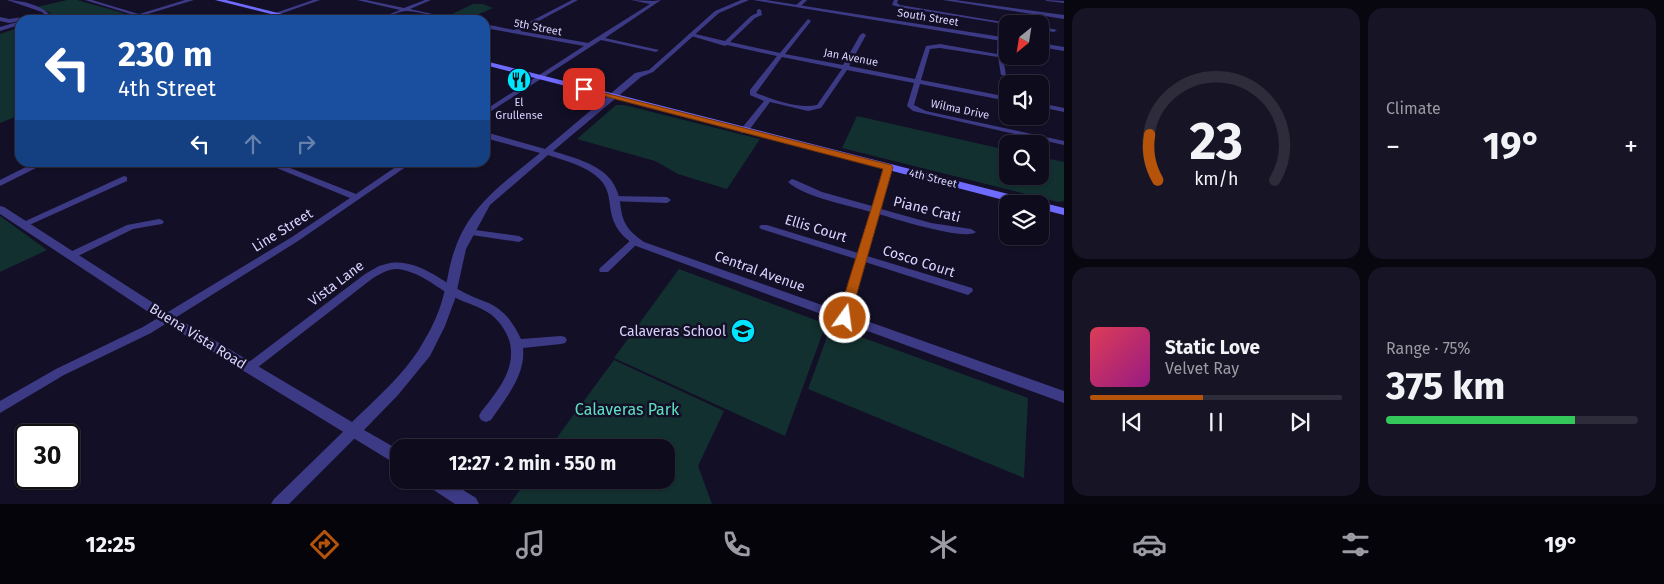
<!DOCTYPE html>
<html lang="en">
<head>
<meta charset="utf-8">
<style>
	:root { --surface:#0e0b1c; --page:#171425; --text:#f1f3f6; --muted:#9b9ba3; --line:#2e2b3b; --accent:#b45309 }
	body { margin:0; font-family:"Fira Sans",sans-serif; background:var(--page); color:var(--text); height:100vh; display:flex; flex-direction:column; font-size:19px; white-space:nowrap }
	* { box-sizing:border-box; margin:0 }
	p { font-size:16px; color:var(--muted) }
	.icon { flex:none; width:28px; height:28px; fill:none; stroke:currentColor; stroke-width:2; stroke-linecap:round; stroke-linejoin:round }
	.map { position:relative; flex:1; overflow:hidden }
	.sheet { display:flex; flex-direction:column; gap:8px; padding:8px; background:#08060f; width:600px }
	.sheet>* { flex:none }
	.guide { position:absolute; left:15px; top:15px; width:475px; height:152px; border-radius:15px; box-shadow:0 1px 4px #0004,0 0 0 1px var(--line); background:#1a4fa0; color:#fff; overflow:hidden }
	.needle { width:32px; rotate:210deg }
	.tools { position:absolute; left:999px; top:15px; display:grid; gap:10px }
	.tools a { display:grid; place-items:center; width:50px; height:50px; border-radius:10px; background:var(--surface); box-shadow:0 1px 4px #0004,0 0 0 1px var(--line); font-size:25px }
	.speed { position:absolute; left:15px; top:424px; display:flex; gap:10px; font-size:25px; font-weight:700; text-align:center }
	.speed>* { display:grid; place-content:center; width:65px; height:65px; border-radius:50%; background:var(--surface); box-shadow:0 1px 4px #0004,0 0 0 1px var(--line); line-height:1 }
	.speed .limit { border:2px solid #111; border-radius:8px; background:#fff; color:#111 }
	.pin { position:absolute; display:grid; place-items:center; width:42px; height:42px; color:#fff; margin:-21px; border-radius:10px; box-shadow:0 2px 8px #0006 }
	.me { position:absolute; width:55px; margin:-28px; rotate:14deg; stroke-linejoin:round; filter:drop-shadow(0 0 4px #0008) }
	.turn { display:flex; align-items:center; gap:18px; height:105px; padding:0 20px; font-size:22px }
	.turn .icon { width:65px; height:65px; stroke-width:2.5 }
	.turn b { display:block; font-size:35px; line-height:42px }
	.lanes { display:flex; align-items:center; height:48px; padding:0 20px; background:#0003; justify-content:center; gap:25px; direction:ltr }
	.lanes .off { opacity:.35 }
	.big { font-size:38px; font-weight:700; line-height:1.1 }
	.sheet .widget { flex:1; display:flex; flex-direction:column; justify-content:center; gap:8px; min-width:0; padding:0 18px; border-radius:15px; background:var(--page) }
	.sheet .dial { align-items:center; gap:0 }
	.dial svg { height:130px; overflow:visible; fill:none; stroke:var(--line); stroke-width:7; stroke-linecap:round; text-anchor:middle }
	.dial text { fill:var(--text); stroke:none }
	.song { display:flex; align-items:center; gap:15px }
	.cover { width:60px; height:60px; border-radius:8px; background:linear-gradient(135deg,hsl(350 70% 55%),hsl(310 70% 35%)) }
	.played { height:5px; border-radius:2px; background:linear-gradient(90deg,var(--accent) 45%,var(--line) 45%) }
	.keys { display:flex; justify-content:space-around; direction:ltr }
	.heat { display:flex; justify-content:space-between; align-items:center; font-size:28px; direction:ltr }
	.charge { height:8px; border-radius:4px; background:linear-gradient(90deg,#34c759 75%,var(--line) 0) }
	.sheet .tiles { flex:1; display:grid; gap:8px; grid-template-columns:repeat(2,1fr) }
	.trip { position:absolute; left:390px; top:439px; width:285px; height:50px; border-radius:15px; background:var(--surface); box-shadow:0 1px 4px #0004,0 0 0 1px var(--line); font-weight:700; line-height:50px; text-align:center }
	.menu { display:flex; height:80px; justify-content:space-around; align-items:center; background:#06040b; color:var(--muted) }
	.menu .icon { width:35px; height:35px }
	.menu .on { color:var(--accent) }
	.menu b { font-size:22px; color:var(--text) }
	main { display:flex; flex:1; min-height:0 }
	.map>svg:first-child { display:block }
</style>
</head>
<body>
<main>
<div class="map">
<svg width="1064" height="504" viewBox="0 0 1064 504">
	<rect width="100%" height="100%" fill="#130f26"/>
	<path fill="#12302f" d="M67 0H77L123 13 125 15 122 20H38L51 13 37 7Z
		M473 4H483L493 8 470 18 452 14Z
		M20 27V115L0 123V34Z
		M616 105H624L760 139 727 189 678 174 655 161 577 139Z
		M857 116 1007 150 1008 176H1040V157L1064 162V201L1058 202 842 148Z
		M0 216 47 250 0 272Z
		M679 269 826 324 785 436 614 358Z
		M831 326 1028 398 1024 478 808 389Z
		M614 360 724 411 698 466 712 504H510L527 480H666V448L550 447Z"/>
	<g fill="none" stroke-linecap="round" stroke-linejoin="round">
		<path fill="#3d3a85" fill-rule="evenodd" d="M7 0C19 0 42 5 50 15L9 23 0 21V17L9 19 44 14 42 12Z
			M85 0H92L142 15 137 16Z
			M313 0H320L263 20H255Z
			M357 0H366L404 8 425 0H431L410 9 459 20C441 20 422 11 406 11 396 11 387 20 375 20L400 10Z
			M572 0H578L520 31 588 43 650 4 631 0 653 1 661 0 605 38 659 50 656 52 601 40 485 115V110L584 46 485 28V24L514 30Z
			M802 0H807L800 7H796V5Z
			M894 0H898L897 3 900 5 1015 24H1003L1002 50 1006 76 1001 75 998 57 940 48 930 49 921 80 1008 97V101L920 84 914 105 926 111 1064 141V145L913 111 907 106 914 83 847 70 821 108 808 111 770 102 747 133H741V129L764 101 750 95V90L777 56 727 45 725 46 688 35 691 33 725 41 751 16 757 13V10L759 9 761 10 762 15 755 18 730 42 780 53 808 19 811 21 785 54 843 65 860 35 863 33 866 35 849 66 915 79 926 46 940 44 997 54 998 23 899 7 892 5ZM782 57 842 69 817 105C798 109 774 100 756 93Z
			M943 0H955L1064 15V19Z
			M1045 0 1064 1V3L1047 1Z
			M17 22 20 24 19 25 0 31V27Z
			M1040 26 1057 30 1054 32 1040 30Z
			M1040 103 1064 108V112L1040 107Z
			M36 162H48L0 186V180Z
			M262 162H275L356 194 403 162H413L298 241 151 333 64 375 0 413V401L56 369 143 327 292 237 350 198Z
			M885 165H891L892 167 881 209 931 223 971 229 976 232C965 241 895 219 879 214L867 256 972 288 973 291 968 295 865 262 851 318 849 321H841L839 318 856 259 761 229 759 227 761 225H767L858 253 871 212C848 205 804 197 788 182L792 179 795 180 822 192 872 206Z
			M124 176 127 177V181L27 226H21L19 224Z
			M613 196 667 197 671 200 667 203 610 201 609 199Z
			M159 219 162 220 164 222 162 224 133 229 76 257 72 258 67 255 68 253 127 225Z
			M468 229 519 236 524 239 519 242 465 234 463 232Z
			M635 238 638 239 640 241 638 243 608 272H600L599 270 600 268 632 239Z
			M390 263C419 259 442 282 467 294 478 300 492 302 501 311 510 318 516 329 521 339L561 336 565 337 567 340 565 343 561 344 523 348C526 375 505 399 491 420L486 422 481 420 479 416 481 412C494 395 512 375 511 352 511 339 504 327 495 318 485 308 471 305 458 299 438 289 420 271 397 269 388 269 380 274 373 278L253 371 249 373 245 371 243 368 245 365 365 274 379 266Z
			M354 424 359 426 361 430 359 434 289 504H271L274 499 349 426Z"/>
		<path fill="#3d3a85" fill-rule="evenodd" d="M185 0H194L141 16 136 15Z
			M741 0H749L719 13 653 72 641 77 553 151C571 157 598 163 611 180 629 205 610 219 644 242L1064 391V403L636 246C620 235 612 225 610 205 609 198 608 190 603 183 591 167 566 161 548 155L490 205 466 249 455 299 445 326 430 356 398 395 364 430 399 450V466L162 321 0 214V206L4 207 172 315 352 422C374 401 406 372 421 346 430 331 439 314 443 297 448 281 449 264 455 249 470 205 506 181 540 153L485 138V132L545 149 635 73 649 70 715 11Z
			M753 0H766L1008 38V42Z
			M1040 43 1064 47V51L1040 47Z
			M424 480H447L476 498 479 504H455L426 485Z"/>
		<path fill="#6f6bff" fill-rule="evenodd" d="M215 0H226L306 20H295Z
			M485 61 1044 203 1064 208V215L1040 209V204H1019L485 65Z"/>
	</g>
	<path fill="#b45309" stroke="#753606" d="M581 87 891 165 893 167 849 321H840L838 318C852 267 869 219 883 169L581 90Z"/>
	<defs>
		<g id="restaurant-disc" transform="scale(1.25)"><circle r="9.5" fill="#00e5ff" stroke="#130f26"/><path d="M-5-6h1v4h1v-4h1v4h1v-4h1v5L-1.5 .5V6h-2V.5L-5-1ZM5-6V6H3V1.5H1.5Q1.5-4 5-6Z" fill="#111"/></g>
		<g id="school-disc" transform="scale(1.25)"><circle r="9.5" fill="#00e5ff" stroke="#130f26"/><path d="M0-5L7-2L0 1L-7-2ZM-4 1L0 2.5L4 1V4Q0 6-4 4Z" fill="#111"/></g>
	</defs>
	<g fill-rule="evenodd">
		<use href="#restaurant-disc" x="519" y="80"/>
		<use href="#school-disc" x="743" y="331"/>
	</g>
	<g text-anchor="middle" stroke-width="5" stroke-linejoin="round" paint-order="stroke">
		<g font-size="11" fill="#d9d4ff" stroke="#130f26">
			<text transform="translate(928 17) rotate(9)" y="4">South Street</text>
			<text transform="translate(538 27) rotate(11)" y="4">5th Street</text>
			<text transform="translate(851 57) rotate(11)" y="4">Jan Avenue</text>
			<text transform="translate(960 109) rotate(12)" y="4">Wilma Drive</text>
			<text transform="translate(933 178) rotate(14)" y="4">4th Street</text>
		</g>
		<g font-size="11" fill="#d9d4ff" stroke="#130f26">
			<text x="519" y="106">El<tspan x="519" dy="13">Grullense</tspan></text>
		</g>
		<g font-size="14" fill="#d9d4ff" stroke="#130f26">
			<text transform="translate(927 209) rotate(14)" y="5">Piane Crati</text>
			<text transform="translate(816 228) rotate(17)" y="5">Ellis Court</text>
			<text transform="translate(282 230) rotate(-32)" y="5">Line Street</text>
			<text transform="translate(919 261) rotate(18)" y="5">Cosco Court</text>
			<text transform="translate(760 271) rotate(20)" y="5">Central Avenue</text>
			<text transform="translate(336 283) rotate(-37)" y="5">Vista Lane</text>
			<text transform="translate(198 336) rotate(32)" y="5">Buena Vista Road</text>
		</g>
		<g font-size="14" fill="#d9d4ff" stroke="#130f26" text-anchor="end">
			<text x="726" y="336">Calaveras School</text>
		</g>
		<g font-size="16" fill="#5fe0c0" stroke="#130f26">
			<text x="627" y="415">Calaveras Park</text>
		</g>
	</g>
</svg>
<div class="tools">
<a><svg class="needle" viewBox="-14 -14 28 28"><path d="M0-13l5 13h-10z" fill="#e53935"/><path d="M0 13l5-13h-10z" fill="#9b9ba3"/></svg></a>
<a><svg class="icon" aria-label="sound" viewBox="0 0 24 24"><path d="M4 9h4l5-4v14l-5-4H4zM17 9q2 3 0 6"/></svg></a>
<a><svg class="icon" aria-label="search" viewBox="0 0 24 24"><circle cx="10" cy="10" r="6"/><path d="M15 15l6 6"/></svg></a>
<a><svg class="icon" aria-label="layers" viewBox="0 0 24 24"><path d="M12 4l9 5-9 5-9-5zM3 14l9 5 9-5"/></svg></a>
</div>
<div class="speed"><div class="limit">30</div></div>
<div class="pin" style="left:584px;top:89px;background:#d93025"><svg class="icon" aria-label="arrive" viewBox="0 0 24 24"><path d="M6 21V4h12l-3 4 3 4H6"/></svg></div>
<svg class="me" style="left:845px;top:318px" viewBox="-20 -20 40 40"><circle r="17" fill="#b45309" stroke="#fff" stroke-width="3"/><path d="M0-11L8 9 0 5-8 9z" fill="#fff"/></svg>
<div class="trip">12:27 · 2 min · 550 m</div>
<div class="guide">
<div class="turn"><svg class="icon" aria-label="left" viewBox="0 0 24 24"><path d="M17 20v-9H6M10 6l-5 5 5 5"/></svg><div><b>230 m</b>4th Street</div></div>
<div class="lanes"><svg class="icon" aria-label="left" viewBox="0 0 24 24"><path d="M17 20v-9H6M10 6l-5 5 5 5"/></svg><svg class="icon off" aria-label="ahead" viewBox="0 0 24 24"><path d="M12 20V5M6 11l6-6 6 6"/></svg><svg class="icon off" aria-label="right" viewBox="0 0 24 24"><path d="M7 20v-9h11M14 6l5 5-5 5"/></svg></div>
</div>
</div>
<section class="sheet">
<div class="tiles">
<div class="widget dial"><svg viewBox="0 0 100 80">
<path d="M14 69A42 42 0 1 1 86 69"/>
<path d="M14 69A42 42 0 0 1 9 41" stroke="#b45309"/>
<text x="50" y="56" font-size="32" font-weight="700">23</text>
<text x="50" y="72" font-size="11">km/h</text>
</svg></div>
<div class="widget"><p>Climate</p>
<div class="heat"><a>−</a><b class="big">19°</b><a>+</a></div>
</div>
<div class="widget">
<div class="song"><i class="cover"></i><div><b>Static Love</b><p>Velvet Ray</p></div></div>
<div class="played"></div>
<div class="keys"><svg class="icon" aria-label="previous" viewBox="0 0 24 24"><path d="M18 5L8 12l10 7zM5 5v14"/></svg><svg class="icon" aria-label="pause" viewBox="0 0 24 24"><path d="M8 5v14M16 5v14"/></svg><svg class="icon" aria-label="next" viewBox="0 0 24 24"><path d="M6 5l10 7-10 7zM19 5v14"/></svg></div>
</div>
<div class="widget"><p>Range · 75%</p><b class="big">375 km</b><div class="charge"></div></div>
</div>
</section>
</main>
<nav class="menu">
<b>12:25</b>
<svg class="icon on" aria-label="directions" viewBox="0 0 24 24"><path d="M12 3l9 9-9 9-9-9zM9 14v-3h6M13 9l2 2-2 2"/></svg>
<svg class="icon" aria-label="music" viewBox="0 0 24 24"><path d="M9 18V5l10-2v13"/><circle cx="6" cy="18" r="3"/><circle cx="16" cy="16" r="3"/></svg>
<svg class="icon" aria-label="phone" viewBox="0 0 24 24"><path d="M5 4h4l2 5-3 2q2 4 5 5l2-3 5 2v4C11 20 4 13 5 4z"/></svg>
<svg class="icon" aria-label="climate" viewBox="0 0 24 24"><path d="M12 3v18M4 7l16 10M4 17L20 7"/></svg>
<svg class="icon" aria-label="car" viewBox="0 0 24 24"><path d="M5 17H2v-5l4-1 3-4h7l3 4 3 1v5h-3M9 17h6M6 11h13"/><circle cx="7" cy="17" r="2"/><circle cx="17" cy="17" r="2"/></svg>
<svg class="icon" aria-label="filters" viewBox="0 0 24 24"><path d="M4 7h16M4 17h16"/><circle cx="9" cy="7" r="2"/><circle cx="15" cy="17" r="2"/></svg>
<b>19°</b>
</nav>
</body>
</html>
